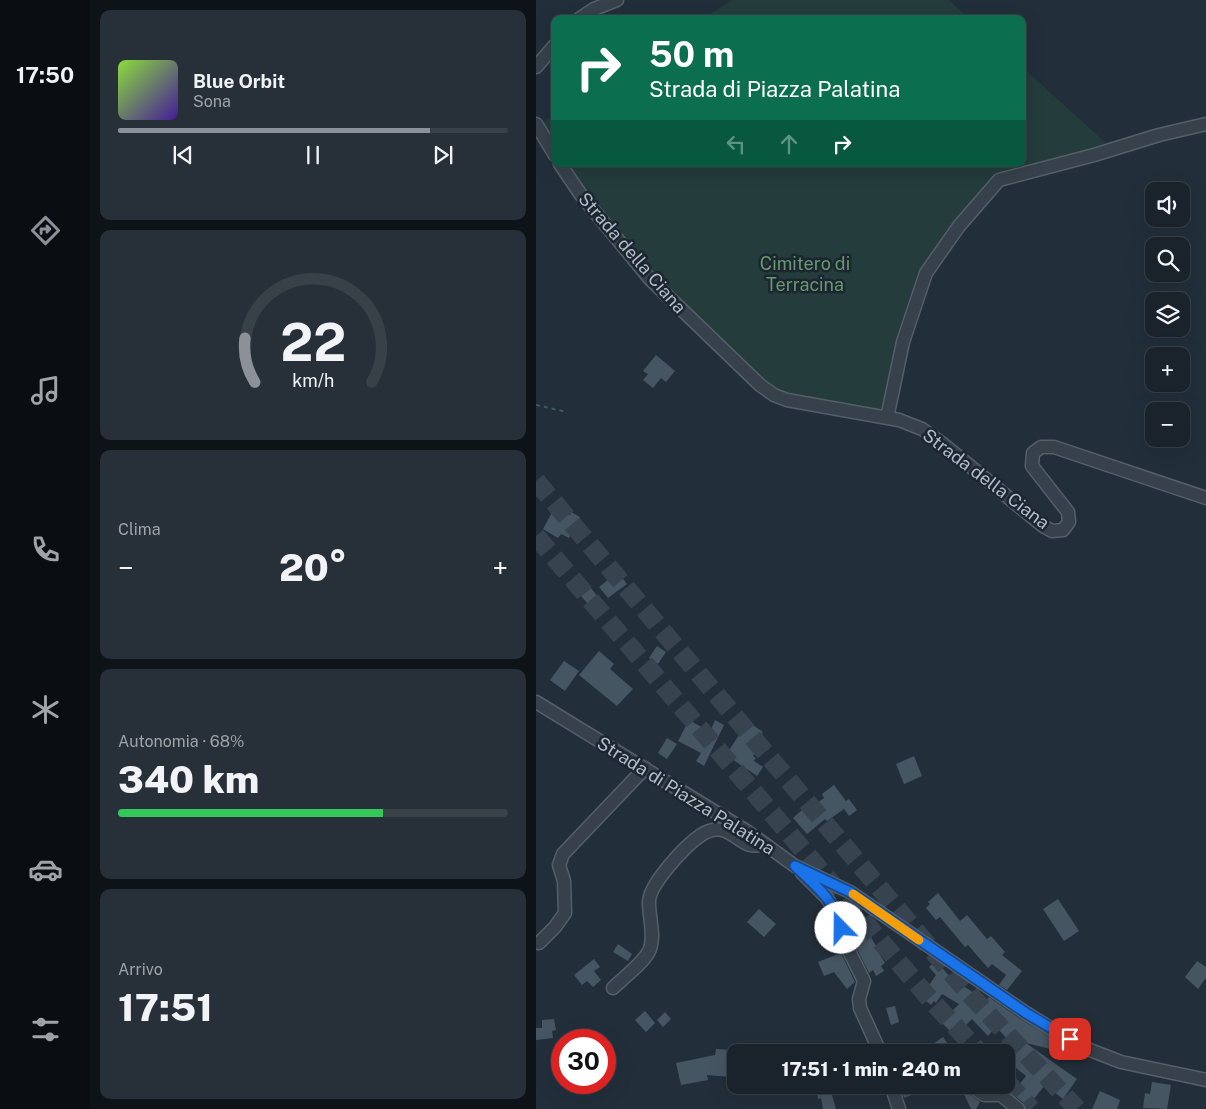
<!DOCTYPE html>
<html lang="it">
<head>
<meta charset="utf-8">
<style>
	:root { --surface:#1a232c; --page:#272f38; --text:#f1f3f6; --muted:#9fa4a9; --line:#384048; --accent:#8c9099 }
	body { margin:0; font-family:"Public Sans",sans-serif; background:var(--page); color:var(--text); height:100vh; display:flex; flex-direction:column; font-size:19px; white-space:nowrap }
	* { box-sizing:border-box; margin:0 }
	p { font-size:16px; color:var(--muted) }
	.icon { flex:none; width:28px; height:28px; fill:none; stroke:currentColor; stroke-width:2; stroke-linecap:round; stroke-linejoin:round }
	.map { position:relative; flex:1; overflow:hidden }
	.sheet { display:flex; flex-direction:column; gap:10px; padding:10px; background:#0e1318; width:446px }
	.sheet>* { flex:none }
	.hud { position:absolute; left:15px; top:15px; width:475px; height:152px; border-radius:10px; box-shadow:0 5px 20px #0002,0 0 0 1px var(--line); background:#0b6e4f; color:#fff; overflow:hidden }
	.tools { position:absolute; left:609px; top:182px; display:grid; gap:10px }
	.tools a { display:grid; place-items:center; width:45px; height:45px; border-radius:10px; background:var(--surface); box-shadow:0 5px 20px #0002,0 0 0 1px var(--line); font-size:25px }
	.speed { position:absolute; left:15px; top:1029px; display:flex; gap:10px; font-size:25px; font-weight:700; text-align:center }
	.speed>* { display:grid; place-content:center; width:65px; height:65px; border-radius:50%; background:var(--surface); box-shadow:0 5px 20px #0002,0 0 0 1px var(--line); line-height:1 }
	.speed .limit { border:8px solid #d22; background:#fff; color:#111 }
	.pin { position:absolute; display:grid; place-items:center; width:42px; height:42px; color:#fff; margin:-21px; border-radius:10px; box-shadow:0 2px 8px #0006 }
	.me { position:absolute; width:55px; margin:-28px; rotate:338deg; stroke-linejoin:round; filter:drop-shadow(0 0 4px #0008) }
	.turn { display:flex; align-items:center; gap:18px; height:105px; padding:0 15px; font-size:22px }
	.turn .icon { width:65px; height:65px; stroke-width:2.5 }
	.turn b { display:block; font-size:35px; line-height:42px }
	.lanes { display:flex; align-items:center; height:48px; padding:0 15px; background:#0003; justify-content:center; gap:25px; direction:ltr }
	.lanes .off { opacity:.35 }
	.big { font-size:38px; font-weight:800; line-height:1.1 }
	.sheet .card { flex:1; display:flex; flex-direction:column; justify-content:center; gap:8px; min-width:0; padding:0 18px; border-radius:10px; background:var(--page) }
	.sheet .dial { align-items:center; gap:0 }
	.dial svg { height:130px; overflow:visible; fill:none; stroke:var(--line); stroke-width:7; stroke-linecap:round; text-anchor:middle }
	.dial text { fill:var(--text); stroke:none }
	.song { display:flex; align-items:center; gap:15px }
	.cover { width:60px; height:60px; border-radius:8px; background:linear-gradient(135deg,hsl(90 70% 55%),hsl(260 70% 35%)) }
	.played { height:5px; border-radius:2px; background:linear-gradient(90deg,var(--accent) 80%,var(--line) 80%) }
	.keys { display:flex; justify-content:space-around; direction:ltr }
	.heat { display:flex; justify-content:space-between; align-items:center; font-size:28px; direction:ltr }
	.charge { height:8px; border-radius:4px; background:linear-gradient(90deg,#34c759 68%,var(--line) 0) }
	.trip { position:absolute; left:191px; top:1044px; width:288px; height:50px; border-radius:10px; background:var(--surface); box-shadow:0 5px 20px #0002,0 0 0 1px var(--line); font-weight:800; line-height:50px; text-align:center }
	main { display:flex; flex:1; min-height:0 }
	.tab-bar { display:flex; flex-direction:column; width:90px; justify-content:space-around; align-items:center; background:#0a0e12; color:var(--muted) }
	.tab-bar .icon { width:35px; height:35px }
	.tab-bar .active { color:var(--accent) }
	.tab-bar b { font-size:22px; color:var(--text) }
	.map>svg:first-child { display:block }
</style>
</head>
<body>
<main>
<nav class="tab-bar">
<b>17:50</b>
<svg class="icon active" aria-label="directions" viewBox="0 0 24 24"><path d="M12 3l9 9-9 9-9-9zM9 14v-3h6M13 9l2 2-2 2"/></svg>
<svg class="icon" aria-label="music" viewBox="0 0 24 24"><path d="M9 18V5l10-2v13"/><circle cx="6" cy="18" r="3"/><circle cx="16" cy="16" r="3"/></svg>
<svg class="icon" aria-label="phone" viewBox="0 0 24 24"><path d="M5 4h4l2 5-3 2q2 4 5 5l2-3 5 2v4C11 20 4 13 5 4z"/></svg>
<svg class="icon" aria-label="climate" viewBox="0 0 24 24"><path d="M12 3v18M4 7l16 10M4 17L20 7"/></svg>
<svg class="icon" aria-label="car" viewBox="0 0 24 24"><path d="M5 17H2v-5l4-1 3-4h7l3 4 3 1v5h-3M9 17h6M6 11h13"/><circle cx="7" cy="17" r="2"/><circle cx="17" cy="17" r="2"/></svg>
<svg class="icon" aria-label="filters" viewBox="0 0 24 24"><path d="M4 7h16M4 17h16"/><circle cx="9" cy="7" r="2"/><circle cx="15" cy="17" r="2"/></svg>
</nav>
<section class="sheet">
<div class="card">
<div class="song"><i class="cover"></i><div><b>Blue Orbit</b><p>Sona</p></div></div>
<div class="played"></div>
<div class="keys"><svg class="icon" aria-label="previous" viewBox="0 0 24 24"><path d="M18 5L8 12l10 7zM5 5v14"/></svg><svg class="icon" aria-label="pause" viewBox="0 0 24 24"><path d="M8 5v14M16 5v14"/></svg><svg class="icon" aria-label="next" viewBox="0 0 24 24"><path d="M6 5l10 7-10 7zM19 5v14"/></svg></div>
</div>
<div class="card dial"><svg viewBox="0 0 100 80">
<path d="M14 69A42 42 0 1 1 86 69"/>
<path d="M14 69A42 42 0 0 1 8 42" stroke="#8c9099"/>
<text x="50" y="56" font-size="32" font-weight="700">22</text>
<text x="50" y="72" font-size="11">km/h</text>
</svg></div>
<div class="card"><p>Clima</p>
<div class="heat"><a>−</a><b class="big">20°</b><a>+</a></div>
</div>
<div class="card"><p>Autonomia · 68%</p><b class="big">340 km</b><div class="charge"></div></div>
<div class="card"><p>Arrivo</p><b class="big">17:51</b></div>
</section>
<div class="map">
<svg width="670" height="1109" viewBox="0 0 670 1109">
	<rect width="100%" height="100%" fill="#222f3b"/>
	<path fill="#243c3c" d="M196 0H413L433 19H167Z
		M486 67 570 143 459 178 385 270 347 411 239 395 118 289 51 212 15 158 0 127 19 115V164H486Z"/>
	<path fill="#465562" d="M120 355 139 371 130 382 125 378 117 388 107 380 112 374 107 371Z
		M19 507 34 515 35 512 44 517 33 538 25 534 22 538 7 529Z
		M82 572 91 584 72 598 63 587Z
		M55 588 61 596 52 604 45 596Z
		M121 646 130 652 122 664 113 658Z
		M63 651 78 664 74 669 97 689 81 706 43 675Z
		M28 661 43 671 29 691 14 680Z
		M208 719 227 732 219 744 223 747 217 756 220 758 218 761 227 767 221 776 190 755 205 732 201 729Z
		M153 720 174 732 179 720 188 725 168 766 160 761 165 753 142 741Z
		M131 738 141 744 131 759 122 753Z
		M378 756 386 776 368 784 360 764Z
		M298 785 310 801 313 799 321 810 313 816 308 809 291 821 289 819 271 834 257 818 267 809 269 812 288 798 286 794Z
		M402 893 424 921 431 915 451 939 455 936 469 952 466 955 486 971 471 990 463 985 470 975 456 964 452 968 432 945 429 947 404 917 400 920 390 908 394 904 392 902Z
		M522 899 543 931 528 941 507 909Z
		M223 909 240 924 228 937 211 922Z
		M333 934 343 951 342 952 349 963 345 966 348 971 340 976 337 970 333 973 318 943Z
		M82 944 96 954 92 961 77 952Z
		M305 953 319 982 311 989 298 972 288 976 282 962Z
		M58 959 64 967 58 971 65 980 57 987 51 981 46 985 38 975Z
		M400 961 417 980 450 1000 453 997 486 1020 533 1048 531 1053 490 1043 541 1079 527 1099 509 1085 490 1109 488 1103 476 1094 490 1076 470 1060 479 1047 460 1027 452 1036 436 1019 419 1036 405 1022 423 1004 406 994 400 1003 398 1001 395 1005 385 997 400 975 393 967Z
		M661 961 670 967V978L662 989 649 977Z
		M359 1006 363 1022 355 1025 350 1008Z
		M109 1011 119 1023 110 1032 99 1020Z
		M129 1012 135 1019 127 1027 121 1020Z
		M18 1019 20 1030 16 1031 17 1038 0 1040V1028H6V1020Z
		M407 1037 414 1047 406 1052H399L394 1046Z
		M180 1049 195 1050 194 1077 171 1075 172 1080 145 1085 140 1063 179 1055Z
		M616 1082 635 1085 631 1109 607 1108 609 1093 614 1094Z
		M279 1085H293L300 1109H287L285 1098 282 1099Z
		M375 1086 378 1094 368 1098 365 1089Z
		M427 1089 444 1102 440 1109H436L434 1107 426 1090Z
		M564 1091 584 1100 581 1109H556Z"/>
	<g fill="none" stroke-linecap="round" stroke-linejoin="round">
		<path stroke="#374450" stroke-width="19" stroke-dasharray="19 9" stroke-linecap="butt" d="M0 481 428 988 541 1109
			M0 536 393 998 443 1052
			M470 1081 495 1109"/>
		<g stroke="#545f69" stroke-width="15">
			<path id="minor" d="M43 19 58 9 81 0
				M0 67 19 45
				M0 124 19 155
				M24 164 45 195 114 279 224 385 238 395 251 400 363 420 386 429 407 444 507 526 516 531 527 530 533 522 532 512 496 466 497 453 505 447H518L670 498
				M351 418 367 342 390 273 423 226 463 180 558 155 623 135 670 124
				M0 702 212 832 259 866 314 892 490 1013 524 1034 554 1050 585 1062 670 1080
				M266 873 291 898 302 917 309 943 328 981 323 999 324 1008 344 1052
				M3 943 19 927 29 913 28 881 23 865 27 854 109 768
				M77 988C87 978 109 962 114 949 119 935 113 918 113 903 112 885 150 845 165 835 195 815 205 856 227 843
				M355 1085 363 1109
				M434 1085 448 1095H465L482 1109"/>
		</g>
		<path stroke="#425859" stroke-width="2" stroke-dasharray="4 4" stroke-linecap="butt" d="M0 405 31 412"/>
		<use href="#minor" stroke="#36414b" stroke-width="12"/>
	</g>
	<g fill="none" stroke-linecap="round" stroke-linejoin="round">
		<g stroke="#114b97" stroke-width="12">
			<path id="route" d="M305 928C300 901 278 884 259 866L314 892 490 1013 534 1039"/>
		</g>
		<use href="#route" stroke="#1a73e8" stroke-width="9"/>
		<path stroke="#f59e0b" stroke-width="9" d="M317 894 383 940"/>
	</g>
	<g text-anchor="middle" stroke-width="5" stroke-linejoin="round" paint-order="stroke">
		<g font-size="18" fill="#b1bcc7" stroke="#1b2630">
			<text transform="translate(96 253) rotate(49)" y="6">Strada della Ciana</text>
			<text transform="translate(450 479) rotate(37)" y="6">Strada della Ciana</text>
			<text transform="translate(150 796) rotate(32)" y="6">Strada di Piazza Palatina</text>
		</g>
		<g font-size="18" fill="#67996d" stroke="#1b2630">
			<text x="269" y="270">Cimitero di<tspan x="269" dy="21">Terracina</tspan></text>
		</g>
	</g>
</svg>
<div class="tools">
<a><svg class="icon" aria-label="sound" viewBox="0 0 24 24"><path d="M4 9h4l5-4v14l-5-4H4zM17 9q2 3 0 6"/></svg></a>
<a><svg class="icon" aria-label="search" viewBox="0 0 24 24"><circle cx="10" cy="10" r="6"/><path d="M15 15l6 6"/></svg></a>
<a><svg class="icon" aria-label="layers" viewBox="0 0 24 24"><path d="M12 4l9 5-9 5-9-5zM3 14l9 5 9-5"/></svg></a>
<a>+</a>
<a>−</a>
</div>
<div class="speed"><div class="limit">30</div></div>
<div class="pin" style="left:534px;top:1039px;background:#d93025"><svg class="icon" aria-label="arrive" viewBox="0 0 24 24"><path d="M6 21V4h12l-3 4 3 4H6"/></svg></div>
<svg class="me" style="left:305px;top:928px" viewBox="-20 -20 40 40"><circle r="19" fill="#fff"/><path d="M0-13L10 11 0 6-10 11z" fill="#1a73e8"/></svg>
<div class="trip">17:51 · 1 min · 240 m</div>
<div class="hud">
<div class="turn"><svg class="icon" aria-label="right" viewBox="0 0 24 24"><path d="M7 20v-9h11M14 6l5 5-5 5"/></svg><div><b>50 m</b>Strada di Piazza Palatina</div></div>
<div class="lanes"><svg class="icon off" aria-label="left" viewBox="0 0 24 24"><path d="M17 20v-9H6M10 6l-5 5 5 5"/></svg><svg class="icon off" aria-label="ahead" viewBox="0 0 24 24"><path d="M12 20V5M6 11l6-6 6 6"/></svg><svg class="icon" aria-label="right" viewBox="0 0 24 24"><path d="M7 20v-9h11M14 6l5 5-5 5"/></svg></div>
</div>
</div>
</main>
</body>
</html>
